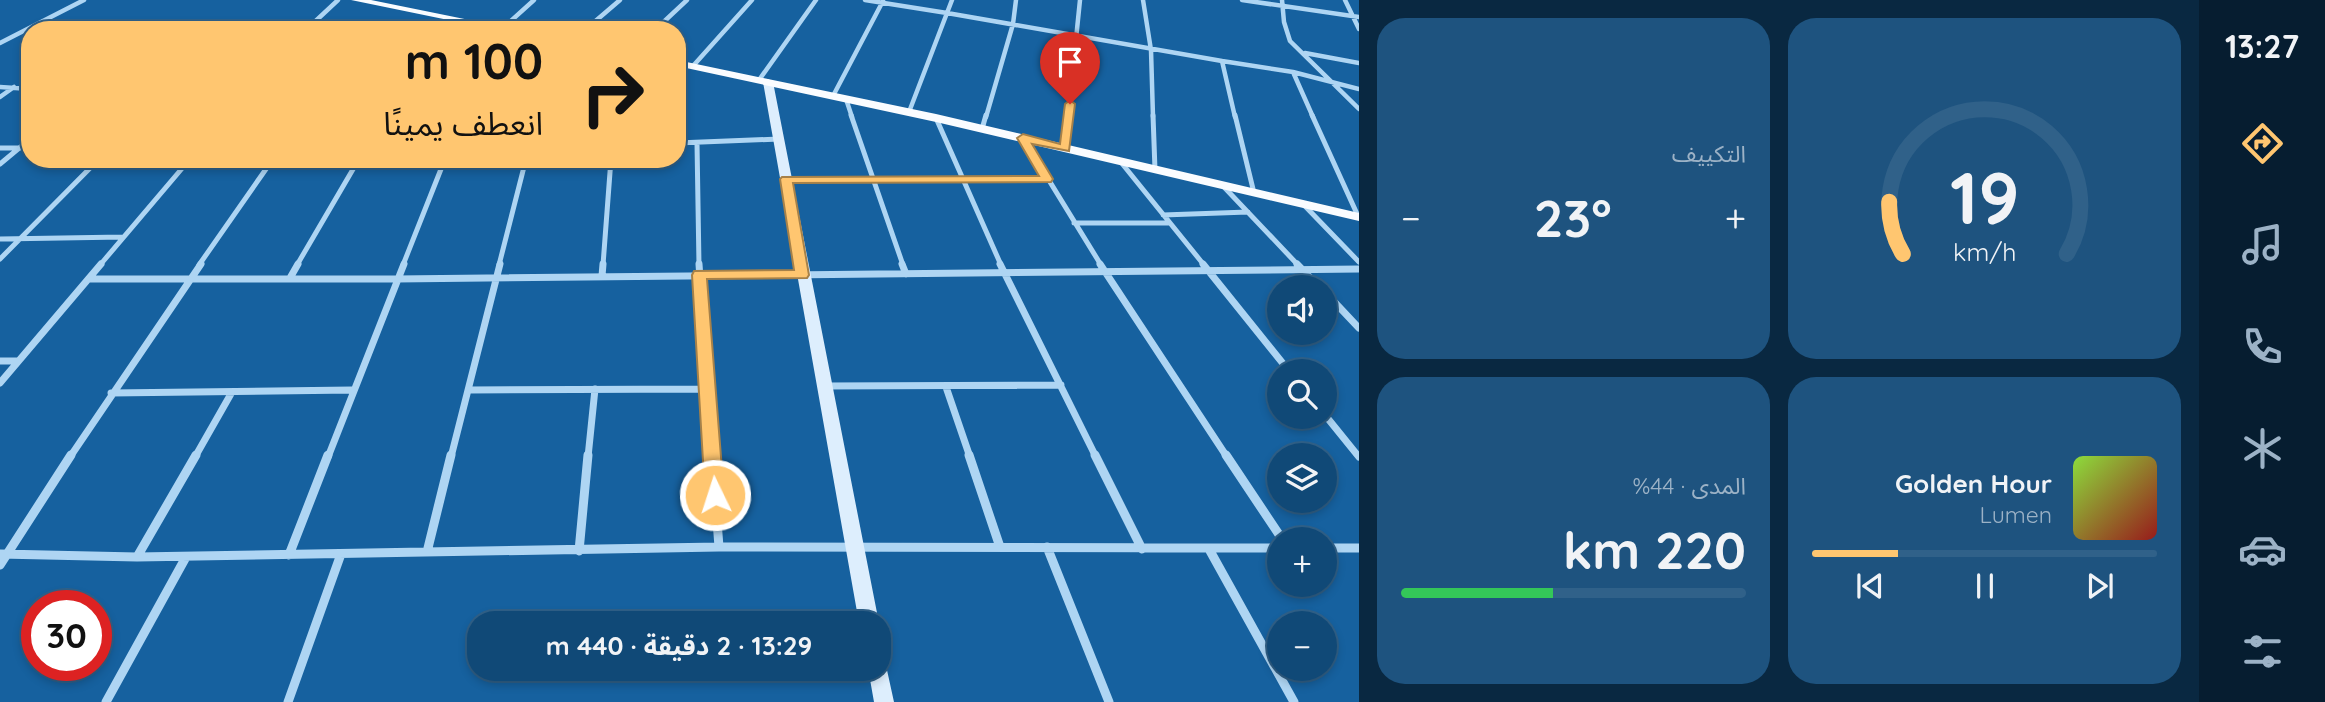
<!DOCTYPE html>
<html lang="ar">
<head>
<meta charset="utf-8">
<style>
	:root { --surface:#104977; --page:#1e537f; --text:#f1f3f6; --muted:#9cb2c6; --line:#306189; --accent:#ffc670 }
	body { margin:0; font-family:Quicksand,"Noto Sans Arabic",sans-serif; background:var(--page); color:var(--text); direction:rtl; height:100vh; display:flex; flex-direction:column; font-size:26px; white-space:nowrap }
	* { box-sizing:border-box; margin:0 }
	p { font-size:23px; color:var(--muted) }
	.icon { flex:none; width:38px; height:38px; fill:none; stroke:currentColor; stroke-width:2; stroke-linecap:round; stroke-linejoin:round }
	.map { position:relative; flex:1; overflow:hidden; direction:ltr }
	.drawer { display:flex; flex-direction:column; gap:18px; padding:18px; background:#092841; width:840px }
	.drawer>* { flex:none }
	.hud { position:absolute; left:21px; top:21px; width:665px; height:147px; border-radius:28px; box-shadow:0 4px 10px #0003,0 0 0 2px var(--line); direction:rtl; background:#ffc670; color:#111; overflow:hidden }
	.tools { position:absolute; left:1267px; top:275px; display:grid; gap:14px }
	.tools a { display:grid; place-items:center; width:70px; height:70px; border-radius:50%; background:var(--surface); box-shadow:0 4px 10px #0003,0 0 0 2px var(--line); font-size:35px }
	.speed { position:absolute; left:21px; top:590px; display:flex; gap:14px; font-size:35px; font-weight:700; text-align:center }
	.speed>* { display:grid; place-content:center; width:91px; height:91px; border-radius:50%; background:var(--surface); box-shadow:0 4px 10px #0003,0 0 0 2px var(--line); line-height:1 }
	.speed .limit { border:10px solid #d22; background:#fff; color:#111 }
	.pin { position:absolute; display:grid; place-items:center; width:60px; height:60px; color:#fff; margin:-72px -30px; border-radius:50% 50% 50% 0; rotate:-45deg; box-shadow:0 0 7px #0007 }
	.pin .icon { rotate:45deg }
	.me { position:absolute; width:77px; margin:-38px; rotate:356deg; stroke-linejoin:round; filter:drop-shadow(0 0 5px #0008) }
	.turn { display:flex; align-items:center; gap:24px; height:147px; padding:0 28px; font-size:32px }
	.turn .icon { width:91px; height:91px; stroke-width:2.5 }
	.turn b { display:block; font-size:49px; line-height:60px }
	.big { font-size:52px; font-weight:700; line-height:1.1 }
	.drawer .widget { flex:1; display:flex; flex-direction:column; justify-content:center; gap:10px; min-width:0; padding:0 24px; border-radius:28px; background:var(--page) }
	.drawer .dial { align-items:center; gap:0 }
	.dial svg { height:182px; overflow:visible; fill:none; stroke:var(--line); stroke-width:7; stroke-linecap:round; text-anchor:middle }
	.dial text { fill:var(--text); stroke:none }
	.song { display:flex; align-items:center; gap:21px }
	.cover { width:84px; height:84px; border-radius:10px; background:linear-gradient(135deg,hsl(90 70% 55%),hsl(0 70% 35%)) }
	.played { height:7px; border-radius:4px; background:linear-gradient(90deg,var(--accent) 25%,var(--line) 25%) }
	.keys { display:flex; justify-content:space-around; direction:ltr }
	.heat { display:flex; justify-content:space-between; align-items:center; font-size:38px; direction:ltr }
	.charge { height:10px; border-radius:5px; background:linear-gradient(90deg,#34c759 44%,var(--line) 0) }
	.drawer .tiles { flex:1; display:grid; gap:18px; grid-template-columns:repeat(2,1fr) }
	.trip { position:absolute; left:467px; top:611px; width:424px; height:70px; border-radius:28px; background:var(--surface); box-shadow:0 4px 10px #0003,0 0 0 2px var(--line); font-weight:700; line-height:70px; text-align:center; direction:rtl }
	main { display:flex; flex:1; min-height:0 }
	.tab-bar { display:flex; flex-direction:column; width:126px; justify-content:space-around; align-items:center; background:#061d30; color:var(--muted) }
	.tab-bar .icon { width:49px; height:49px }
	.tab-bar .active { color:var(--accent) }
	.tab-bar b { font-size:32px; color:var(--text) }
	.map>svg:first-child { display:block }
</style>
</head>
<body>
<main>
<nav class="tab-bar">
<b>13:27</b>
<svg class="icon active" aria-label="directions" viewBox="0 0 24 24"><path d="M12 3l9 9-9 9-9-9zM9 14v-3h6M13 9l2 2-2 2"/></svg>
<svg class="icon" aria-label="music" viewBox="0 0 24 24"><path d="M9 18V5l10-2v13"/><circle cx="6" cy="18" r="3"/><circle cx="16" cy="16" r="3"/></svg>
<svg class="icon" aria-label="phone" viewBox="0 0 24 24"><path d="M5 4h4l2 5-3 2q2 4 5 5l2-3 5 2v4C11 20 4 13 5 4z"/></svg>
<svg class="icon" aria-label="climate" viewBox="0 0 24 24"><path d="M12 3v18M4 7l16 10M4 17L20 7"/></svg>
<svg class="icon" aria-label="car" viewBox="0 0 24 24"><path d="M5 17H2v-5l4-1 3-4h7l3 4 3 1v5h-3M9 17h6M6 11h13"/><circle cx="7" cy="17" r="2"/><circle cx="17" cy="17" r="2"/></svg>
<svg class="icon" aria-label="filters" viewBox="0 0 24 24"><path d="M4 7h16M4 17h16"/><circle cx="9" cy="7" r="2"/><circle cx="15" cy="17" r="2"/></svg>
</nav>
<section class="drawer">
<div class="tiles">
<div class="widget dial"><svg viewBox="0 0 100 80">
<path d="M14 69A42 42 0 1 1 86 69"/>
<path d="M14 69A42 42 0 0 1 8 46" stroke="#ffc670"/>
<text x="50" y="56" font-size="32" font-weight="700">19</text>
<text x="50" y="72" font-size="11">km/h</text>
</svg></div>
<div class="widget"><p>التكييف</p>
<div class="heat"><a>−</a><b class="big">23°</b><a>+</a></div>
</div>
<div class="widget">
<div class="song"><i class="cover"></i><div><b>Golden Hour</b><p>Lumen</p></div></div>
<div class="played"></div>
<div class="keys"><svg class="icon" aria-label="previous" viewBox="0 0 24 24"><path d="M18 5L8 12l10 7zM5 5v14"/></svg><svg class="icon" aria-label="pause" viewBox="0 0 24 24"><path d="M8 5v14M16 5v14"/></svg><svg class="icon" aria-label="next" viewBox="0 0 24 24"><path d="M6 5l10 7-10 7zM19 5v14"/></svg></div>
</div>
<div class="widget"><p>المدى · 44%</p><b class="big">220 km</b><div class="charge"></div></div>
</div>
</section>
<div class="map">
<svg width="1359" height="702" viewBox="0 0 1359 702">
	<rect width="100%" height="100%" fill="#16619f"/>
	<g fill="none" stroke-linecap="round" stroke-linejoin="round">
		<path stroke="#aed5f3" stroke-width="4.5" d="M865 0 947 13 909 112
			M952 0 947 13 1222 61 1235 117
			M1143 0 1151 50 1153 117
			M1242 0 1359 17
			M1282 0 1284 22 1290 41 1359 109
			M1345 0 1359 29
			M503 28 534 0
			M306 30 338 0
			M585 30 620 0
			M655 30 687 0
			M0 43 84 0
			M1305 53 1359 63
			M1222 61 1293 72 1359 89
			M693 66 752 0
			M1293 72 1313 117
			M759 80 816 0
			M0 87 30 89
			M833 96 883 1
			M0 97 14 87
			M846 99 852 117
			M986 117 1013 24 1016 0
			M1068 117 1080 0"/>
		<path stroke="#aed5f3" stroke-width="5" d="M851 115 903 265
			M1153 115 1155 170
			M1235 115 1254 193
			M1312 115 1358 216
			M936 118 1001 265
			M982 129 986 115
			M1023 138 1101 265
			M677 143 779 139
			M697 143 699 265
			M0 148H30
			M1065 149 1068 115
			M1120 161 1204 265
			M0 164 30 139
			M786 179H1047
			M1224 187 1298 265
			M1303 204 1359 262
			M1163 215 1248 212
			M1074 223H1170
			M0 239 123 237
			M0 259 99 159
			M100 265 190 159
			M199 265 273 159
			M297 265 359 159
			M403 265 445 159
			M499 265 526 159
			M603 265 611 159"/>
		<path stroke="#aed5f3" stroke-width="7" d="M699 264 712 457
			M902 264 906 274
			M1000 264 1096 457
			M1100 264 1227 457
			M1203 264 1289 371
			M1297 264 1319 287
			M602 276 603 264
			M290 278 298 264
			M91 279H396L1359 269
			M1325 292 1359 328
			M0 361H18
			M0 383 101 264
			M824 386 1061 385
			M946 387 970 457
			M469 390 707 389
			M111 393 352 390
			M1325 415 1359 457
			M70 457 201 264
			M195 457 232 392
			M328 457 404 264
			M451 457 500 264
			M588 457 595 389"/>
		<path stroke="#aed5f3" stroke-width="9" d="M712 455 719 547
			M969 455 1000 547
			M1095 455 1142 549
			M1226 455 1282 539
			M1047 547 1109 702
			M1325 548H1359
			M1209 549 1294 702
			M579 551 588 455
			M427 552 451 455
			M0 554 137 557 719 547 1279 548
			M289 555 328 455
			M137 557 196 455
			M0 565 71 455
			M106 702 186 557
			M288 702 341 554"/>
		<path fill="#ddeefd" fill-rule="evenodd" d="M768 79 773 82 879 623H859L763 82Z
			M878 658 885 661 894 702H874L868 668H878Z"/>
		<path fill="#fafcff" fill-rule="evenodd" d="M351 0H371L519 30H497Z
			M677 60 936 114 1359 213V221L936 122 677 66Z"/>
	</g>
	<path fill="#ffc670" stroke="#a68149" stroke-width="2" d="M1070 100 1075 104 1069 151 1032 144 1053 179 1051 182 793 183 809 275 807 278 707 279 724 495 721 500 715 503 708 500 705 495 692 275 694 271 794 270 780 179 782 177 1039 176 1017 138 1023 134 1060 144 1065 104Z"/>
</svg>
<div class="tools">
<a><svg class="icon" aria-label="sound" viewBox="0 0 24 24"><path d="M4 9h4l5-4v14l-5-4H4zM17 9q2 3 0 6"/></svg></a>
<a><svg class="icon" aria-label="search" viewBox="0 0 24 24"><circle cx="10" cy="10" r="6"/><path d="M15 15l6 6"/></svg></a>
<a><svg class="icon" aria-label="layers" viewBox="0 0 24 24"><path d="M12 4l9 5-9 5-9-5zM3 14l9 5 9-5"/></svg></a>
<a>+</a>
<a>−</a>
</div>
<div class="speed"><div class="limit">30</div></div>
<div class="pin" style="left:1070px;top:104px;background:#d93025"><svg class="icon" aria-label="arrive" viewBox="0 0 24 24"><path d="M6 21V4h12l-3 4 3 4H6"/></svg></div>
<svg class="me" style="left:715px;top:495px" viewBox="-20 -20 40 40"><circle r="17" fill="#ffc670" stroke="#fff" stroke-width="3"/><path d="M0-11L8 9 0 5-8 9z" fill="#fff"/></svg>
<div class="trip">13:29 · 2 دقيقة · 440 m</div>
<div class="hud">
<div class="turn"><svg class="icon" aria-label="right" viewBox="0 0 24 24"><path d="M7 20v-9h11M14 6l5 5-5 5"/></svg><div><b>100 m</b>انعطف يمينًا</div></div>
</div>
</div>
</main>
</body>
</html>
